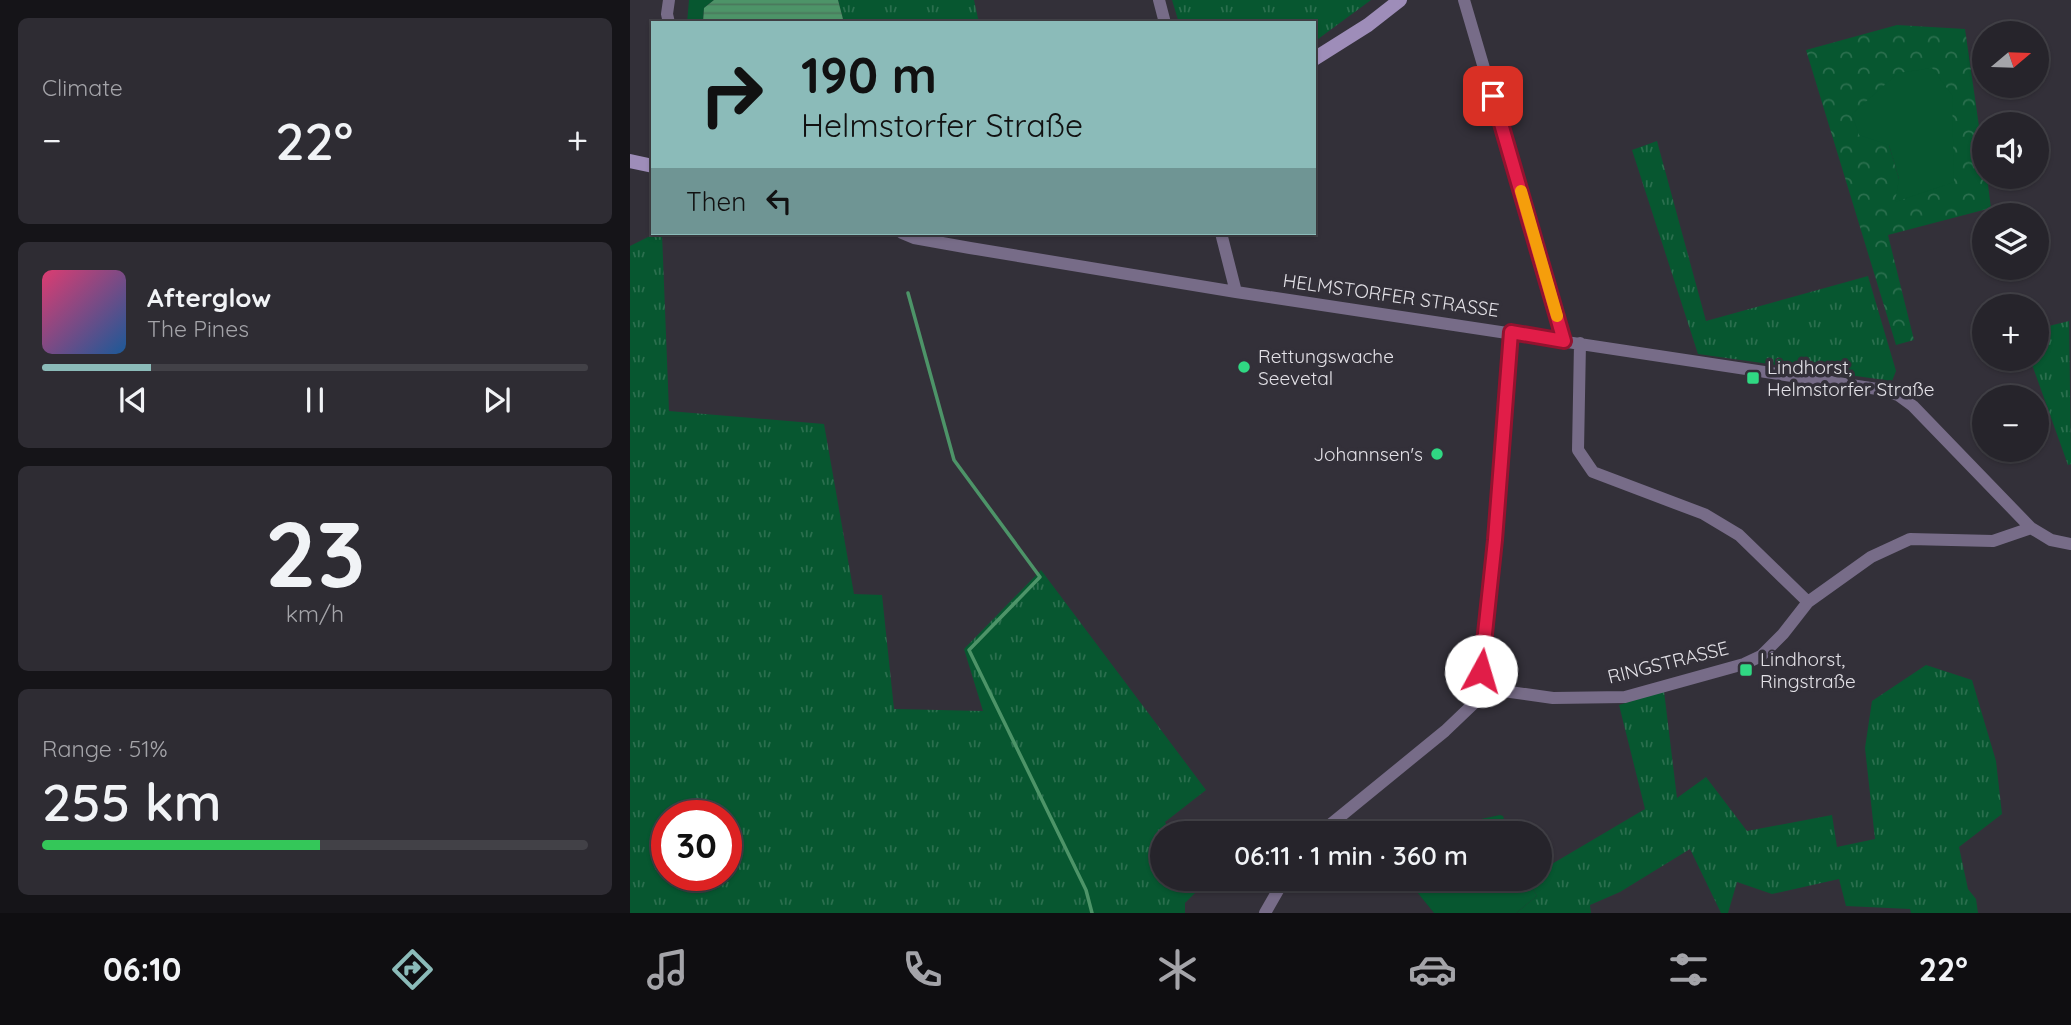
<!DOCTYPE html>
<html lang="en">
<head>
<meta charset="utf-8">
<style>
	:root { --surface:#26242b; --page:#2e2c33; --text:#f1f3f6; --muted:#a4a4a9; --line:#424147; --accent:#8bbbb9 }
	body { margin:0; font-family:Quicksand,sans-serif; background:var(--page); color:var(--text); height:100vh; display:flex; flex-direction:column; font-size:26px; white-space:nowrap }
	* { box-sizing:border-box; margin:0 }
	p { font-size:23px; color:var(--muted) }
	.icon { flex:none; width:38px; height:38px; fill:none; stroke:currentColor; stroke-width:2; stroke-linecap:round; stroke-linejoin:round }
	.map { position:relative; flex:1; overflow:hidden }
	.details { display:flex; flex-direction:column; gap:18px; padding:18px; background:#151418; width:630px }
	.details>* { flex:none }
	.hud { position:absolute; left:21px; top:21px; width:665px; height:214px; border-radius:0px; box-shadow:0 2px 5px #0004,0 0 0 2px var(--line); background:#8bbbb9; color:#111; overflow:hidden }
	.needle { width:46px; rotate:71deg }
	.fabs { position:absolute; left:1342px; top:21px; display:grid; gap:14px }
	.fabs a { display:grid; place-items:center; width:77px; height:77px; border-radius:50%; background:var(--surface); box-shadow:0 2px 5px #0004,0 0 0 2px var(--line); font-size:35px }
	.speed { position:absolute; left:21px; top:800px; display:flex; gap:14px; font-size:35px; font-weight:700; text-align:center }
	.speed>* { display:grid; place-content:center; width:91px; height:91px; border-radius:50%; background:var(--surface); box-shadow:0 2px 5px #0004,0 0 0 2px var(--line); line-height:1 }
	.speed .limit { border:10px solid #d22; background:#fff; color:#111 }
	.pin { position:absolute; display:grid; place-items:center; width:60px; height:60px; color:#fff; margin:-30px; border-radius:14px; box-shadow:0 4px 10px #0006 }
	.me { position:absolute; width:77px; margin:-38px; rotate:6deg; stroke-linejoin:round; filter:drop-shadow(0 0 5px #0008) }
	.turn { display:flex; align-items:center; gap:24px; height:147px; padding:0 35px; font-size:32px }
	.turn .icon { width:91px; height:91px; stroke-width:2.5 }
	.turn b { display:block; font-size:49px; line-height:60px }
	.then { display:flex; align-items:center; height:66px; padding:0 35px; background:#0003; gap:14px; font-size:26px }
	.big { font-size:52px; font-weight:600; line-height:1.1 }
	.details .tile { flex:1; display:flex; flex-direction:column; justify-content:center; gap:10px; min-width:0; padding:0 24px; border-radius:10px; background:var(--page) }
	.details .dial { align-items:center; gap:0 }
	.dial b { font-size:91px; line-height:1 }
	.song { display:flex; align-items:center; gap:21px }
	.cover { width:84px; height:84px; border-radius:10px; background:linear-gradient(135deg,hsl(340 70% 55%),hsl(210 70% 35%)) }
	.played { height:7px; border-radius:4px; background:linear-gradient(90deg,var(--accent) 20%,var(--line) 20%) }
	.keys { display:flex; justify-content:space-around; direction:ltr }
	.heat { display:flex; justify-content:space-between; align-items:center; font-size:38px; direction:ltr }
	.charge { height:10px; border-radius:5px; background:linear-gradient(90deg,#34c759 51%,var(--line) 0) }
	.trip { position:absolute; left:520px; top:821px; width:402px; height:70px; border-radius:35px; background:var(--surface); box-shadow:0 2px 5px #0004,0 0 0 2px var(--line); font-weight:600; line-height:70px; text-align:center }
	.tabs { display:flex; height:112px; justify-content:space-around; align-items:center; background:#0f0e11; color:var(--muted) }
	.tabs .icon { width:49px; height:49px }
	.tabs .selected { color:var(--accent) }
	.tabs b { font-size:32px; color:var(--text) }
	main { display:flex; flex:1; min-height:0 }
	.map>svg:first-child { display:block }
</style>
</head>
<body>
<main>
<section class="details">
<div class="tile"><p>Climate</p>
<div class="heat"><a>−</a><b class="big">22°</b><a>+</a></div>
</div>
<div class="tile">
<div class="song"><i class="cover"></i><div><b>Afterglow</b><p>The Pines</p></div></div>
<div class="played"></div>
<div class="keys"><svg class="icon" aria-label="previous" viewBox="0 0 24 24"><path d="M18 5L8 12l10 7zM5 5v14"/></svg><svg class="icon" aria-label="pause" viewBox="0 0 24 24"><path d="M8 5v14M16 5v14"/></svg><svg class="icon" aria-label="next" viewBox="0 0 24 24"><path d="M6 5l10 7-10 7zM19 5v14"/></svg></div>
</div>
<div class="tile dial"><b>23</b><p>km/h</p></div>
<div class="tile"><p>Range · 51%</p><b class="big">255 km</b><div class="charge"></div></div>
</section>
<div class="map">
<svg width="1441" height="913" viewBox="0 0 1441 913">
	<defs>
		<pattern id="grass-tufts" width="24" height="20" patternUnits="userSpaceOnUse" patternTransform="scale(1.75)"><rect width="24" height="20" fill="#075730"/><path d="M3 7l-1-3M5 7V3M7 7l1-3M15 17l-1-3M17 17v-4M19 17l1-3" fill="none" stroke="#2b6f4e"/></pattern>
		<pattern id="forest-crowns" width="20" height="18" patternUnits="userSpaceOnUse" patternTransform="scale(1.75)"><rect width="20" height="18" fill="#075730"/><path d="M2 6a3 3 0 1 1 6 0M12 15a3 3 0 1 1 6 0" fill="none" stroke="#2b6f4e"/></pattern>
		<pattern id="water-rules" width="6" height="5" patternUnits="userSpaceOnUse" patternTransform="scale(1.75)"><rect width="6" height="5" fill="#4d9468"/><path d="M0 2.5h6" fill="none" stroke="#4a785c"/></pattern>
	</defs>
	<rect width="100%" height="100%" fill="#333039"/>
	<path fill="url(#grass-tufts)" fill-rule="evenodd" d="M59 0H84L74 8 73 23H57Z
		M208 0H344L349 23H214Z
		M542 0H741L684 42V23H549Z
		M1027 141 1076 321 1238 276 1266 371 1262 381 1068 354 1002 150Z
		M26 233H32L39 411 194 424 224 594 252 595 264 709 353 711 334 649 411 570 576 790 535 822 540 833H532V878L567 879 571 887 555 903V913H0V246ZM37 816H96V875H37Z
		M1439 321 1441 464 1438 465 1400 359H1407V329Z
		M1296 665 1342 680 1366 761 1372 814 1329 847 1338 889 1346 899 1348 913H1281L1280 909 1216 906 1209 879 1142 894 1107 882 1098 913H1091L1060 849 990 892 960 905 961 913H886L907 896 897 879 910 878V871L1015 809 989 705 1034 691 1047 798 1076 777 1117 831 1202 815 1207 847 1245 839 1235 748 1242 701Z"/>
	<path fill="url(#forest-crowns)" fill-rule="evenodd" d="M1267 25 1335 29 1354 161V177H1357L1361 208 1258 235 1284 340 1266 345 1176 50ZM1259 145 1324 182 1269 179Z"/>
	<path fill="#075730" d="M1302 68 1322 95 1324 182 1265 202 1269 179 1259 145 1229 135 1222 114 1268 73Z
		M870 815 873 816 878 833H820L832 823Z
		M780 879H897L907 896 886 913H804L783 887Z"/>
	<path fill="url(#water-rules)" d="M84 0H208L214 23H73L74 8Z"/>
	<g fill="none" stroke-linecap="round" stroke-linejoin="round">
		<path stroke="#4d9468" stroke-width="3.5" d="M278 293 324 460 410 577 339 650 456 890 462 913"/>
		<path stroke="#776c88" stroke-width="12" d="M529 0 535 23
			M834 0 934 341
			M39 23 37 14 39 0
			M272 233 284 238 340 248 606 292 1254 390 1268 395 1283 406 1401 528 1421 540 1441 544
			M591 233 606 292
			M950 343 948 450 963 472 1074 514 1109 535 1178 602
			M859 689 923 698 995 697 1114 664 1131 656 1153 634 1178 602 1241 557 1280 539 1363 541 1401 528
			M859 689 851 671 865 540 881 332
			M690 833 815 731 859 689
			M635 913 655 878"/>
		<path stroke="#9e8db9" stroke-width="14" d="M684 59 738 25 770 0
			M0 161 23 166"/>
	</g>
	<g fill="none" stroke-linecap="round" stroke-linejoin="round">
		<g stroke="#92132f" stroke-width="18">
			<path id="route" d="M851 671 865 540 881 332 934 341 863 96"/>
		</g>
		<use href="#route" stroke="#e11d48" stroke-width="12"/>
		<path stroke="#f59e0b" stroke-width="12" d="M891 191 927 316"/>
	</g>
	<g fill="#30d883" stroke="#333039" stroke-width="2.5">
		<circle cx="614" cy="367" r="7"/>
		<rect x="1116" y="371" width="14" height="14" rx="3.5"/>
		<circle cx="807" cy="454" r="7"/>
		<rect x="1109" y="663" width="14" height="14" rx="3.5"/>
	</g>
	<g text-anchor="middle" stroke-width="7" stroke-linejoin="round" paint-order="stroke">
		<g font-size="19" fill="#e2e0e6" stroke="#333039">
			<text transform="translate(761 295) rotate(8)" y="7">HELMSTORFER STRASSE</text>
			<text transform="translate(1038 662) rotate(-14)" y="7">RINGSTRASSE</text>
		</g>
		<g font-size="19" fill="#e2e0e6" stroke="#333039" text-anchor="start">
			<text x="628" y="363">Rettungswache<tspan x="628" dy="22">Seevetal</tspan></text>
			<text x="1137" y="374">Lindhorst,<tspan x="1137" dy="22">Helmstorfer Straße</tspan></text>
			<text x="793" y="461" text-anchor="end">Johannsen's</text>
			<text x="1130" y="666">Lindhorst,<tspan x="1130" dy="22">Ringstraße</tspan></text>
		</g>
	</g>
</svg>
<div class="fabs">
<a><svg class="needle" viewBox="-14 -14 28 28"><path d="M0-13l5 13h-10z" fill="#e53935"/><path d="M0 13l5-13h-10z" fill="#a4a4a9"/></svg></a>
<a><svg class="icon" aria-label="sound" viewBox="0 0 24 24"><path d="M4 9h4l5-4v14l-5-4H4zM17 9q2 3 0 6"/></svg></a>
<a><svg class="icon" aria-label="layers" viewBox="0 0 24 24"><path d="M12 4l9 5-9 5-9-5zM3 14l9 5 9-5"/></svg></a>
<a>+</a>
<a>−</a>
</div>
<div class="speed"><div class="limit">30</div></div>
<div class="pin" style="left:863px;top:96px;background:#d93025"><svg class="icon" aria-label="arrive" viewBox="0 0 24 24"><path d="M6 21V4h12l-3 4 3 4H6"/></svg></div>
<svg class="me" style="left:851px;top:671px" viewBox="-20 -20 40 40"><circle r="19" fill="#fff"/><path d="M0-13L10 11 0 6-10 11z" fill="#e11d48"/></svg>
<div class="trip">06:11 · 1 min · 360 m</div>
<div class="hud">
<div class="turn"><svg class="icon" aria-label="right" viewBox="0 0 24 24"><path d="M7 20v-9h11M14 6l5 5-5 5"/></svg><div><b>190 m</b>Helmstorfer Straße</div></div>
<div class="then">Then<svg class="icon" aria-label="left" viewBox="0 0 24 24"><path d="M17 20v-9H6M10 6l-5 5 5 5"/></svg></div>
</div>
</div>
</main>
<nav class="tabs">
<b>06:10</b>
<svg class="icon selected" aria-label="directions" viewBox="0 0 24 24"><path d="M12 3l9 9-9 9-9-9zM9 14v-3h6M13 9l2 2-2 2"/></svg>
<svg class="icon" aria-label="music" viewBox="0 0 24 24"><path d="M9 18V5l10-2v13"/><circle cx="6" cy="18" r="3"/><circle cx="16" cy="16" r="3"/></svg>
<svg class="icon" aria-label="phone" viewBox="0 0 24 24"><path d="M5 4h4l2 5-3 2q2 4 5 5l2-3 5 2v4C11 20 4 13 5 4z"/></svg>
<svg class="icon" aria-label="climate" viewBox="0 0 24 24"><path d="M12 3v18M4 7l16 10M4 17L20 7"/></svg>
<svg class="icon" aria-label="car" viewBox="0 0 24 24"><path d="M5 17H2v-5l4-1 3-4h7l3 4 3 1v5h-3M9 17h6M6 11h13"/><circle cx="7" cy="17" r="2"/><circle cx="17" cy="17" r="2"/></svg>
<svg class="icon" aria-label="filters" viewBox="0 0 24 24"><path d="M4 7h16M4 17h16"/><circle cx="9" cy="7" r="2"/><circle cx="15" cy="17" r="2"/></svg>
<b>22°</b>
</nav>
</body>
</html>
